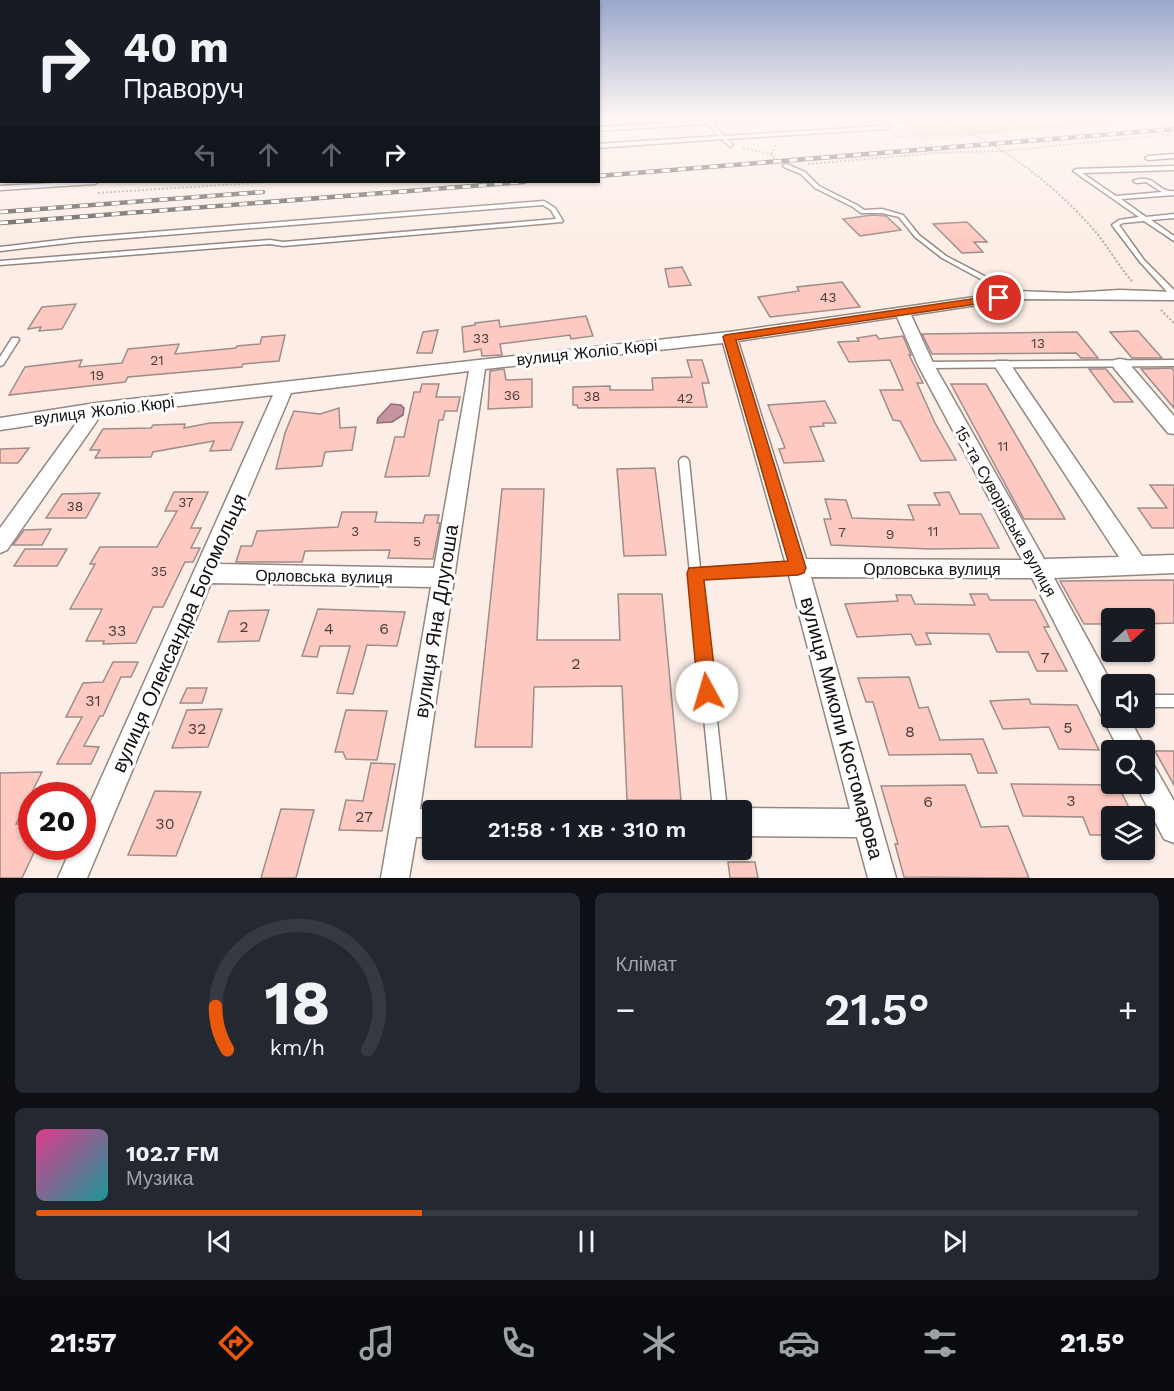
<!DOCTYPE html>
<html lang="uk">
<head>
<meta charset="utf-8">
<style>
	:root { --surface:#171b24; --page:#242831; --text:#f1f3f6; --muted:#9ea1a6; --line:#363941; --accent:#ea580c }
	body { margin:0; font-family:"Work Sans",sans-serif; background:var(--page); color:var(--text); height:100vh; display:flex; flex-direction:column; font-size:22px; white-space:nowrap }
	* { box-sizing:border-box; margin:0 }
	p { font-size:20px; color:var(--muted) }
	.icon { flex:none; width:33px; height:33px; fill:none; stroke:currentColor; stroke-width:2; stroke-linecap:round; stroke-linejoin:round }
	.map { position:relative; height:878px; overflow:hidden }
	.drawer { display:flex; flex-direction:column; gap:15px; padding:15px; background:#0d0f14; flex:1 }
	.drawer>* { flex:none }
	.guide { position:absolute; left:0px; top:0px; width:600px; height:183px; box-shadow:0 2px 4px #0004; background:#171b24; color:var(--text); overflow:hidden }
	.needle { width:39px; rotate:69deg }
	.tools { position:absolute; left:1101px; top:608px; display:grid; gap:12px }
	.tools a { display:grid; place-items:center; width:54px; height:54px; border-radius:6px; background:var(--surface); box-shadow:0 2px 4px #0004; font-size:30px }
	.speed { position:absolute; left:18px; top:782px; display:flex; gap:12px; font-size:30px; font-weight:700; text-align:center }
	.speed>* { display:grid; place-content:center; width:78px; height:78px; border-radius:50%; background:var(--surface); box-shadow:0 2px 4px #0004; line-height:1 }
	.speed .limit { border:9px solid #d22; background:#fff; color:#111 }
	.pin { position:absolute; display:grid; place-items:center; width:51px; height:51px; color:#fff; margin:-26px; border:3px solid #fff; border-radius:50%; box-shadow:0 2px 6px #0007 }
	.me { position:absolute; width:66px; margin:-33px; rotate:354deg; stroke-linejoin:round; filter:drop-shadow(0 0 4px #0008) }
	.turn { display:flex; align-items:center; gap:21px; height:126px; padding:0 24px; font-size:27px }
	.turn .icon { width:78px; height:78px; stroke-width:2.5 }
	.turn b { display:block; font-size:42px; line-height:51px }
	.lanes { display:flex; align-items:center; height:57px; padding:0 24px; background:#0003; justify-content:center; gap:30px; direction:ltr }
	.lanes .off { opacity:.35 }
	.big { font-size:45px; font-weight:600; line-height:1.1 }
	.drawer .tile { flex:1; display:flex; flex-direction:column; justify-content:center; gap:9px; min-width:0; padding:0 21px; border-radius:9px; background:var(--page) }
	.drawer .dial { align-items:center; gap:0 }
	.dial svg { height:156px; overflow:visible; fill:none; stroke:var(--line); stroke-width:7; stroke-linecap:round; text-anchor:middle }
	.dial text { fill:var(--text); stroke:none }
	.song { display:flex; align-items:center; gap:18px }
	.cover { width:72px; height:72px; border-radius:9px; background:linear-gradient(135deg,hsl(330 70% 55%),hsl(180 70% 35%)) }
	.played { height:6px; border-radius:3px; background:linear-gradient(90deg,var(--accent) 35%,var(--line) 35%) }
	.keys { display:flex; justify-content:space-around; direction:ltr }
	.heat { display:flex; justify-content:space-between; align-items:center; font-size:33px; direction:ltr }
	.drawer .tiles { flex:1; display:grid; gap:15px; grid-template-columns:1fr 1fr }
	.tile:last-child { grid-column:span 2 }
	.trip { position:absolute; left:422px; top:800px; width:330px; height:60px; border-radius:6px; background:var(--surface); box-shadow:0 2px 4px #0004; font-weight:600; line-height:60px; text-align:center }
	.menu { display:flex; height:96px; justify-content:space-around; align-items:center; background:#090b0e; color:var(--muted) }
	.menu .icon { width:42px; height:42px }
	.menu .selected { color:var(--accent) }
	.menu b { font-size:27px; color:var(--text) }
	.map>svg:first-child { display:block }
</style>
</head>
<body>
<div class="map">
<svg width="1174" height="878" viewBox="0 0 1174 878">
	<rect width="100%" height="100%" fill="#fceee6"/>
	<path fill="#e0ddb5" d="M895 118H1141L1148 122 919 140Z"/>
	<path fill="#c5949f" stroke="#906c73" stroke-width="1.5" d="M391 404 401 405 404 408 403 415 392 422 377 423 378 418Z"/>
	<path fill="#fdc9c0" stroke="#9d8d8b" stroke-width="1.5" d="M872 215 886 216 901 230 860 236 843 219Z
		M967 222 987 242H974L983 252 962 253 933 224Z
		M682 267 691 285 669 287 665 269Z
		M842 282 860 307 770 317 758 297 799 291 797 287Z
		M76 304 62 329 39 331 41 327 28 329 42 307Z
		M586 316 593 336 571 339 570 335 500 344 502 355 482 356 481 349 464 352 462 327 475 325V323L499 320 500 327Z
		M438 330 432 353H417L423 332Z
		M1138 331 1162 358H1132L1110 332Z
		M1077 332 1098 358H1081L1076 353 932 354 922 334Z
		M285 335 279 361 243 364 242 367 128 377 125 382 9 395 25 367 82 360 79 367 122 363 128 349 179 344 175 354 236 348 237 346 260 344 262 337Z
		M876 335 879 339 903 336 911 355H909L923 383H917L935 423 956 460 921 461 900 421 893 420 880 390H903L890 360 849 362 838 342 859 341 857 338Z
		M687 360H702L709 383H702L707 407 578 408 577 405H573V387L610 386V390H653L652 378 692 377Z
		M1172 368 1174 371V408L1141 369Z
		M504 369 506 380 532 379V407L488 409 490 371Z
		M1089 369H1106L1133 402H1114Z
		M422 384H439L436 397H460L457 411H445L443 420H439L429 476 385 477 395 437H404L414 392H420Z
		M951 384H986L1065 519H1024Z
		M825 401 836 423H823L824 426 810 427 824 461 784 463 779 449 785 448 768 405Z
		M339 408 340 428 356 427 352 450 325 452 322 466 276 469 285 433 294 411 320 414Z
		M243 422 231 450 210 451 214 441 153 452 151 457 95 458 100 450H90L103 429 151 428 153 425 185 424 184 428 210 423Z
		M29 448 18 463H0V449Z
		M655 468 666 555 624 556 617 469Z
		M1150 485H1174V528H1152L1138 508H1167Z
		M502 489H544L537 640H620L618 594H662L681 800H627L622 686 534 687 532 747H475Z
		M174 492H208L191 528H201L191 548H200L193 562H185L163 607H153L136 643 103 644 104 641H86L102 609H70L95 564H90L100 547H157L177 511H165Z
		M949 492 960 514H981L999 548 930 549 831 545 824 519H831L825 499 846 500 852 518 914 520 908 505H940L934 493Z
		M100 493 86 518H46L62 494Z
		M342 512H377L375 522 423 523 425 515H439L437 523H440L433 559 388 558 390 550 305 551 302 562H236L241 546H252L257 531 338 527Z
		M51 529 42 545H13L24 530Z
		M25 549H67L57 566H14Z
		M1174 580V623L1144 624V618H1112V624H1084L1060 581Z
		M970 594H987L990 600H1035L1049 627H1044L1067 671H1037L1028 652H997L989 634 926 633 931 644 916 645 911 634 857 637 845 604 898 601 896 595H911L915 604 975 605Z
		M318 609 405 612 397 646 367 645 353 694 337 693 350 646H320L317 657 302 656Z
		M269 610 259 641 218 642 229 611Z
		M113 662H138L131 677H121L103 716H100L84 746 99 747 91 764H57L82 717H66L83 683 103 682Z
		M909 677 919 708 928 707 940 740 983 739 997 773H978L971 754 889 755 873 702H866L858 678Z
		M187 688H207L202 703H180Z
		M1029 699 1031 704 1077 705 1099 750 1059 749 1049 727 1003 729 990 701Z
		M222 709 208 747 172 748 187 710Z
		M346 710 387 711 377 760 346 759 343 752H335Z
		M1155 751H1174V785Z
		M371 763 395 764 382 831 339 830 346 800 363 801Z
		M42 772 16 824H32V846H37L22 878H0V773Z
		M1011 784 1118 785 1133 816H1112V835H1090L1083 817 1023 816Z
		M965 785 981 827 1008 826 1029 878 904 877 895 844H898L881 786Z
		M155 791 201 792 176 856 128 855Z
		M281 809 314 810 296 878H261Z
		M728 862H755L758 878H730Z"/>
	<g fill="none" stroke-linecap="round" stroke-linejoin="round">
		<g stroke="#948780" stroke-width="3">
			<path id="service" d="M704 118 709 121 755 118H777L774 120 712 123 724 136 883 126 876 118H880L890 127 887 129 727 139 733 145 730 147 722 139 598 148V144L719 136 707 124 598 131V127L704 121 702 119Z
				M1174 154V158L1148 160 1145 158 1148 156Z
				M786 164 805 172 819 186 857 205 864 210 882 209 903 215 919 235 946 256 1021 295 1017 297H1014L942 258 915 237 899 217 882 213H861L853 207 815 188 801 174 784 167 783 166Z
				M1174 166V170L1082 173 1116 196 1162 192 1146 182 1136 183 1133 181C1155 172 1157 193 1174 191V195L1121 199 1146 217 1174 214V218L1151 220 1174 236V241L1144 221 1123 223 1119 225 1144 260 1174 290V296H1171L1140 262 1112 225 1119 220 1139 217 1073 171 1076 169Z
				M2 170V175L0 176V171Z
				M75 182H98L95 184 0 190V186Z
				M544 201 555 208 563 221 562 222 283 246 270 244 0 265V261L270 240 283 242 556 219 551 210 543 205 77 242 0 251V247L77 238Z
				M12 338H18L19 340 3 365 0 366V357Z
				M1174 360V366L926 368 922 365 926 362Z
				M684 457 687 458 689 461 700 568 798 563 802 565 803 568 802 571 798 573 701 577 727 810H713L679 461 681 458Z
				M1144 695H1174V707H1144Z"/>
		</g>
		<g stroke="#948780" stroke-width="3">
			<path id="minor" d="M0 126H2V132H0Z
				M1120 290 1174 292V300L1017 299 911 315 934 365 1044 559 1119 557 994 365 996 361H1008L1142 556 1174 555V573L1054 578 1112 684V717H1129L1146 750 1144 753V750H1119L1032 578 811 577 896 878H868L857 837 741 836V810H737L741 808 850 809 787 568 723 343 485 369 420 809 434 810H432V837H416L409 878H381L431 587 211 583 87 878H58L72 846H82V821L273 395 101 415 7 550 0 553V528L80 418 0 430V418L96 403 729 332 1017 291 1069 293ZM897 317 918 365 1022 560 806 559 738 341ZM469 371 434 568 219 564 291 393Z
				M1120 359 1126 360 1174 416V434L1168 433 1114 368 1112 364 1114 360Z
				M1144 760 1153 764 1174 801V843L1164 839 1135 783H1144Z"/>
		</g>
		<path stroke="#b4aaa3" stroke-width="2" stroke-dasharray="2 2" stroke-linecap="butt" d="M942 118C1001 145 1051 181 1094 230 1108 246 1118 266 1133 282
			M1002 130 1128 118H1158
			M892 137 999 131 1022 118
			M743 148 771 154 777 161
			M771 154 776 145
			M808 164 936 153 1002 151 1174 134
			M98 193 268 182
			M1161 310 1174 323"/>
		<use href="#service" fill="#fff" fill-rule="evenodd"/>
		<use href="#minor" fill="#fff" fill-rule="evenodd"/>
		<g stroke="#675f5a" stroke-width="4.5">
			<path id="rail" d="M598 176 1174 129
				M0 212 263 192
				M0 223 524 182"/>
		</g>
		<use href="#rail" stroke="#fff" stroke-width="3" stroke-dasharray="8" stroke-linecap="butt"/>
	</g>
	<linearGradient id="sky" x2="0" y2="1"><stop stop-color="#9aa7cb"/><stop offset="0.49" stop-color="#fef7f4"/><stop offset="1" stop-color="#fef7f4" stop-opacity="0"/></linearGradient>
	<rect width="1174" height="241" fill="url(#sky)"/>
	<path fill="#ea580c" stroke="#983908" stroke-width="1.5" d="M999 295 1005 298 1003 300 736 340 806 568 804 573 798 575 704 580 717 692 714 698 707 701 701 698 698 692 687 573 689 568 788 561 723 337 725 335Z"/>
	<g text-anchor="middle" stroke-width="6" stroke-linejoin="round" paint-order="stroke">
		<g font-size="14" fill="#4e3e3a">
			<text x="828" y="302">43</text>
			<text x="481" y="343">33</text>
			<text x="1038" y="348">13</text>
			<text x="157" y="365">21</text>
			<text x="97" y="380">19</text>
			<text x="512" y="400">36</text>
			<text x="592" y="401">38</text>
			<text x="685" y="403">42</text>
			<text x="1003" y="451">11</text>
			<text x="186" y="507">37</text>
			<text x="75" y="511">38</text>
			<text x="355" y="536">3</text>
			<text x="933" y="536">11</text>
			<text x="842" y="537">7</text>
			<text x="890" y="539">9</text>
			<text x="417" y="546">5</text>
			<text x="159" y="576">35</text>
		</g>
		<g font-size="16" fill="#14100d" stroke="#fff">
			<text transform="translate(587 352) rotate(-6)" y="6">вулиця Жоліо Кюрі</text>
			<text transform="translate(104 410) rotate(-7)" y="6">вулиця Жоліо Кюрі</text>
			<text transform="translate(1006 511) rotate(61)" y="6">15-та Суворівська вулиця</text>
			<text x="932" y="575">Орловська вулиця</text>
			<text transform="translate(324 576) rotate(1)" y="6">Орловська вулиця</text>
		</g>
		<g font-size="16" fill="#4e3e3a">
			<text x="244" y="632">2</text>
			<text x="329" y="634">4</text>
			<text x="384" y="634">6</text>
			<text x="117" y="636">33</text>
			<text x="1045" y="663">7</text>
			<text x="576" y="669">2</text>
			<text x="93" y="706">31</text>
			<text x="1068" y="733">5</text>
			<text x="197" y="734">32</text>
			<text x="910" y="737">8</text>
			<text x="1071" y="806">3</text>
			<text x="928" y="807">6</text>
			<text x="364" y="822">27</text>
			<text x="165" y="829">30</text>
		</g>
		<g font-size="20" fill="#14100d" stroke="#fff">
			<text transform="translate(436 621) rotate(-81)" y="7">вулиця Яна Длугоша</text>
			<text transform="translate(179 633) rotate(-66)" y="7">вулиця Олександра Богомольця</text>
			<text transform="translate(842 728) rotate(75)" y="7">вулиця Миколи Костомарова</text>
		</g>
	</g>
</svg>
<div class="tools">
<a><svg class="needle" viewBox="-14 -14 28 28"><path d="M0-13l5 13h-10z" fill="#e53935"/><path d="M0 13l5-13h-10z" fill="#9ea1a6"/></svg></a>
<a><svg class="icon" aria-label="sound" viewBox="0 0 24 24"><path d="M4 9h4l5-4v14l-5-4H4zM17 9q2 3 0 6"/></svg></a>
<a><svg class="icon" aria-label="search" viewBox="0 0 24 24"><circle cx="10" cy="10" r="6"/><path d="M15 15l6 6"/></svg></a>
<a><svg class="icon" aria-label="layers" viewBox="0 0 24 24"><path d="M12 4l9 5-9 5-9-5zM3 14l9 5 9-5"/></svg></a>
</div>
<div class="speed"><div class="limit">20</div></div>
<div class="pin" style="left:999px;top:298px;background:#d93025"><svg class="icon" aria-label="arrive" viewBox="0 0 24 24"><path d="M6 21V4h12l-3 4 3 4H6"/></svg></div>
<svg class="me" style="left:707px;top:692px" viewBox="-20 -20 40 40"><circle r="19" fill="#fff"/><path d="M0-13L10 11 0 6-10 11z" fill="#ea580c"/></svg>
<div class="trip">21:58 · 1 хв · 310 m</div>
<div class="guide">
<div class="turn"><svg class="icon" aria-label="right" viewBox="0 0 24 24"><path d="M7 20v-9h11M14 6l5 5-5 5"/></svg><div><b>40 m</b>Праворуч</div></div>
<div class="lanes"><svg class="icon off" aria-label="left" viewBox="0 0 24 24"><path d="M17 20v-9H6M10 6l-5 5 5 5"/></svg><svg class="icon off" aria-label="ahead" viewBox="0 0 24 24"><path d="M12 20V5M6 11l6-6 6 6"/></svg><svg class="icon off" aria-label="ahead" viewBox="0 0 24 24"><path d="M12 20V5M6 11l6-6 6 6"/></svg><svg class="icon" aria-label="right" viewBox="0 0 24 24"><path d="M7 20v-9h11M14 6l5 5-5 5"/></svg></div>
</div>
</div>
<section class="drawer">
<div class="tiles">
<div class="tile dial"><svg viewBox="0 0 100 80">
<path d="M14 69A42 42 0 1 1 86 69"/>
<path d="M14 69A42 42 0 0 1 8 47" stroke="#ea580c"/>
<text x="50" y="56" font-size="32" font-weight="700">18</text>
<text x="50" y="72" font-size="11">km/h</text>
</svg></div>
<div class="tile"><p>Клімат</p>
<div class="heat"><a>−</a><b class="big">21.5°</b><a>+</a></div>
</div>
<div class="tile">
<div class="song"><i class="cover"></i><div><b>102.7 FM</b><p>Музика</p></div></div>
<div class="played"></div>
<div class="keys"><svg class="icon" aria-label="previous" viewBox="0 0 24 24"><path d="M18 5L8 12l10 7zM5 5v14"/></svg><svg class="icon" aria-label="pause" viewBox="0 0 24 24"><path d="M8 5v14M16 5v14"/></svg><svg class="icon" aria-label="next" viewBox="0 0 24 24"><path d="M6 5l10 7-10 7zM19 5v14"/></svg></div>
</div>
</div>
</section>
<nav class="menu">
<b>21:57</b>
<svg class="icon selected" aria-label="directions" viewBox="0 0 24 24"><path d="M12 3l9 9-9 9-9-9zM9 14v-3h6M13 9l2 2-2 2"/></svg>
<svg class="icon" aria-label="music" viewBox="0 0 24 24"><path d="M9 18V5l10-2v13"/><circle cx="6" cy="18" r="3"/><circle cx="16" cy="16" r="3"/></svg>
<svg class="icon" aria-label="phone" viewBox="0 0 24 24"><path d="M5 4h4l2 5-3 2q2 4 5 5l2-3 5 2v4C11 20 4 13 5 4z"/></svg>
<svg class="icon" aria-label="climate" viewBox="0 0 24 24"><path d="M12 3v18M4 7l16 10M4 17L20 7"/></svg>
<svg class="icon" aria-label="car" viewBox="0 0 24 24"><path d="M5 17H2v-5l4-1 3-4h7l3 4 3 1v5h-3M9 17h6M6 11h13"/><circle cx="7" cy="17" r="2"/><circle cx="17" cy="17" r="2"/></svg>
<svg class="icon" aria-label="filters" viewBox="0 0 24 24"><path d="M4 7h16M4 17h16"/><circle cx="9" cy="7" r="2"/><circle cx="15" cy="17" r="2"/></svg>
<b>21.5°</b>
</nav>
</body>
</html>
